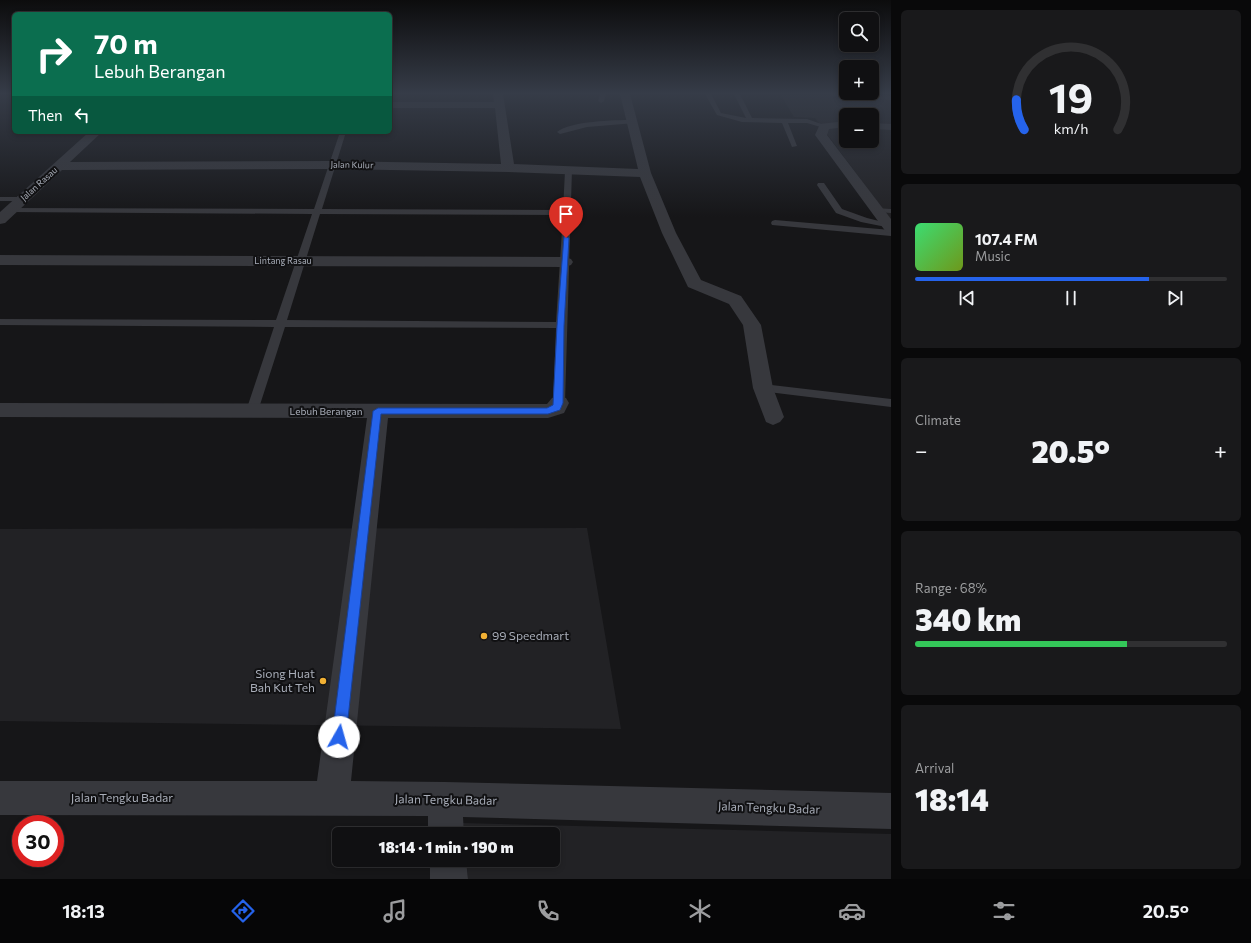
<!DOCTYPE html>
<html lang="en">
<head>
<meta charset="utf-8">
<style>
	:root { --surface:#101012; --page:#19191b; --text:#f1f3f6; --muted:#9c9d9f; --line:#303032; --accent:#2563eb }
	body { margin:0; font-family:Commissioner,sans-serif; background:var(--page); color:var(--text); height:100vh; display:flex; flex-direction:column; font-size:15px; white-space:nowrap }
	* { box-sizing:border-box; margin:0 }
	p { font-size:13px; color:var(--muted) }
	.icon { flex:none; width:22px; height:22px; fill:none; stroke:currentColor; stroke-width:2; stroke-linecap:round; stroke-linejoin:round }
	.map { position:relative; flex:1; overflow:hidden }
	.drawer { display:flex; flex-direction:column; gap:10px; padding:10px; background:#09090a; width:360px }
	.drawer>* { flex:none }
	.top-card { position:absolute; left:12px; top:12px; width:380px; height:122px; border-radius:6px; box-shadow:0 2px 6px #0003,0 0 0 1px var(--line); background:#0b6e4f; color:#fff; overflow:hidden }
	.buttons { position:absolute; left:839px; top:12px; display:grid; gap:8px }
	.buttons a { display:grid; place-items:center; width:40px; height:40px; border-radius:6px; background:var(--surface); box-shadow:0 2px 6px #0003,0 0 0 1px var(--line); font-size:20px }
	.speed { position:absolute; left:12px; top:815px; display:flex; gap:8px; font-size:20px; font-weight:700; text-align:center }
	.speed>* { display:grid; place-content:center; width:52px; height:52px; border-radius:50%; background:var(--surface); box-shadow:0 2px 6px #0003,0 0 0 1px var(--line); line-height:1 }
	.speed .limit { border:6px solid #d22; background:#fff; color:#111 }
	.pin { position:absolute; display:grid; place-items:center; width:34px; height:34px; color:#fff; margin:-41px -17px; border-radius:50% 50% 50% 0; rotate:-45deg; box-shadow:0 0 4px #0007 }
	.pin .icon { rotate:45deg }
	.me { position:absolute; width:44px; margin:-22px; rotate:7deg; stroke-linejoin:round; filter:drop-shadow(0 0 3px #0008) }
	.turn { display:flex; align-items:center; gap:14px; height:84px; padding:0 16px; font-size:18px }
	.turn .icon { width:52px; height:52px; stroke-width:2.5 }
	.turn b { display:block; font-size:28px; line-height:34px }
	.then { display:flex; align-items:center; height:38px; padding:0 16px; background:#0003; gap:8px; font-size:15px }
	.big { font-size:30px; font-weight:800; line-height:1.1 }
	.drawer .tile { flex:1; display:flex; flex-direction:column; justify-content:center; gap:6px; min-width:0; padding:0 14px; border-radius:6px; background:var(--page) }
	.drawer .dial { align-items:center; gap:0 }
	.dial svg { height:104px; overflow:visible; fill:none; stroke:var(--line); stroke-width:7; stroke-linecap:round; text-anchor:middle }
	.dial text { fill:var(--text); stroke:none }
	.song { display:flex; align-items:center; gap:12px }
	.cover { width:48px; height:48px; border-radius:6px; background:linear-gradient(135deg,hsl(140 70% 55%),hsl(80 70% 35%)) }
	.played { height:4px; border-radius:2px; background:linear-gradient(90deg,var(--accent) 75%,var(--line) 75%) }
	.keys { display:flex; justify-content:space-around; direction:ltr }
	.heat { display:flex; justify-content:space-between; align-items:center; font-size:22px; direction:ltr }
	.charge { height:6px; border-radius:3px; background:linear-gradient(90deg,#34c759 68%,var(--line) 0) }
	.trip { position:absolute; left:332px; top:827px; width:228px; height:40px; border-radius:6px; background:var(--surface); box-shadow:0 2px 6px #0003,0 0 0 1px var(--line); font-weight:800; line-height:40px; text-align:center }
	.menu { display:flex; height:64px; justify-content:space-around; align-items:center; background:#060607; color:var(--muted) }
	.menu .icon { width:28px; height:28px }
	.menu .active { color:var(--accent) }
	.menu b { font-size:18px; color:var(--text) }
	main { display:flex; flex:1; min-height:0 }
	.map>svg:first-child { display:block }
</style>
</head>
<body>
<main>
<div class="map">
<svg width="891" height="879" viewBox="0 0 891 879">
	<rect width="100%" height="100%" fill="#161618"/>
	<path fill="#222225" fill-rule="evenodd" d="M780 94H891V220L815 118 794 117ZM846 115H872V141H846Z
		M587 528 621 729 0 721V529Z
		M463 823 891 834V879H468L466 860H553V834H464Z"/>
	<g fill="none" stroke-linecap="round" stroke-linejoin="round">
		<path fill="#37383d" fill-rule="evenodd" d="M600 94H606L604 101 601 103 598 101Z
			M705 94H711L721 113 746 118 734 94H740L752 118 807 119 827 126 824 128 807 123H788L797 146 792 147 782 123 742 122 717 115Z
			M830 94 891 96V100L833 96Z
			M633 120 636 122 635 123 587 127 560 134 557 132C571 121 614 120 633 120Z
			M340 132H346L322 209 563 210 565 171 569 169H572L565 403 563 406 559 407 555 406 553 403 556 328 285 327 258 411 256 414 252 415 248 414 246 411 274 327 0 325V319L276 320 312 214 10 212 6 210 10 208 314 209ZM320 214 563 215 556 322 287 320Z
			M818 183H824L842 209 867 218 891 224V228L861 222 836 213 817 185Z
			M0 197H23L27 199 23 201H0Z
			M875 208 891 209V213L875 212 874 210Z
			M775 220 891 230V236L772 225 771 223 772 221Z
			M763 384 891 399V407L759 391 757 388 759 385Z"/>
		<path fill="#37383d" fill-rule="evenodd" d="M493 94H503L514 164 638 169 620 94H630L651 173 676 233 701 280 741 296 761 325 773 388 784 417 780 422 773 425 766 422 753 388 743 325 729 304 688 287 662 233 640 177 508 172 332 169 62 170 5 223 0 224V212L89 132H102L70 162 332 161 501 164 495 108H390V102H494Z
			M846 121V127L829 129 827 135 891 219V233L886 232 815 135 820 124Z
			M872 123 891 124V130L872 129Z
			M0 255 565 257 571 259 573 262 571 265 565 267 0 265Z
			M559 396 566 398 569 403 564 413 548 418H388L351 781 445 782 891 793V829L463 817 464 834H428V816L0 815V781H317L367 418 0 417V403L547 404 552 398Z
			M430 860H466L468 879H430Z"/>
	</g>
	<linearGradient id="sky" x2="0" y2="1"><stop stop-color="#0c0c0d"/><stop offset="0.43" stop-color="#363c48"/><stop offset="1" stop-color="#363c48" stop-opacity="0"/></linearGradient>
	<rect width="891" height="217" fill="url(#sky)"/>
	<path fill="#2563eb" stroke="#184099" d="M564 236 569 238 564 326 563 403 560 410 548 414H381L346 737 344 741 339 743 334 741 332 737 373 411 378 408H547L553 405 557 326Z"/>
	<g fill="#f2b134" stroke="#111113" stroke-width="1.5">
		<circle cx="484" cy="636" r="4"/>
		<circle cx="323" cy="681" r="4"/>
	</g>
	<g text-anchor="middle" stroke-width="4" stroke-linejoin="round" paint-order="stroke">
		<g font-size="9" fill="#a8adb8" stroke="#111113">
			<text transform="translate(352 165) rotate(1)" y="3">Jalan Kulur</text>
			<text transform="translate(39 184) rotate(-42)" y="3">Jalan Rasau</text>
			<text x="283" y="264">Lintang Rasau</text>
		</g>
		<g font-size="10" fill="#a8adb8" stroke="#111113">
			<text x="326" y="415">Lebuh Berangan</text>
		</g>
		<g font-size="12" fill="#a8adb8" stroke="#111113" text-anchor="start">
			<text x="492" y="640">99 Speedmart</text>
			<text x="315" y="678" text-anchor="end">Siong Huat<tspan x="315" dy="14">Bah Kut Teh</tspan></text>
		</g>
		<g font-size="12" fill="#a8adb8" stroke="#111113">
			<text x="122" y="802">Jalan Tengku Badar</text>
			<text transform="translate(446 800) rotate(1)" y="4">Jalan Tengku Badar</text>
			<text transform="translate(769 808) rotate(2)" y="4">Jalan Tengku Badar</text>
		</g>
	</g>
</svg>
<div class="buttons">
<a><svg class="icon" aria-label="search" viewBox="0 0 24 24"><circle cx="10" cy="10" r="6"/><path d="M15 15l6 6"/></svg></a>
<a>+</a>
<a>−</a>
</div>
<div class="speed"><div class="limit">30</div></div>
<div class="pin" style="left:566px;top:238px;background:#d93025"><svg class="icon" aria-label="arrive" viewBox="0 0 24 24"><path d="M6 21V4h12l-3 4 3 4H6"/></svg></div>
<svg class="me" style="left:339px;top:737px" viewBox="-20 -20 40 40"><circle r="19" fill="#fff"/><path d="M0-13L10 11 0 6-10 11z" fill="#2563eb"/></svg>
<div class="trip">18:14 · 1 min · 190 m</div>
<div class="top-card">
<div class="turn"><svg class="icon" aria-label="right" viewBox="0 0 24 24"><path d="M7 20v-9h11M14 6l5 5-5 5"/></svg><div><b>70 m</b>Lebuh Berangan</div></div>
<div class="then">Then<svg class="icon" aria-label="left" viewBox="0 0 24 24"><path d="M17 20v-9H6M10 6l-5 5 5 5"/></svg></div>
</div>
</div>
<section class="drawer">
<div class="tile dial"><svg viewBox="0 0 100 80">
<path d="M14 69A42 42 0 1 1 86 69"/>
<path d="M14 69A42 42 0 0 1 8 46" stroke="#2563eb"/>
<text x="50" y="56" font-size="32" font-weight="700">19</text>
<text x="50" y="72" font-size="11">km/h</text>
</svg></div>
<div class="tile">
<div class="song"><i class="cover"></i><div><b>107.4 FM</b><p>Music</p></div></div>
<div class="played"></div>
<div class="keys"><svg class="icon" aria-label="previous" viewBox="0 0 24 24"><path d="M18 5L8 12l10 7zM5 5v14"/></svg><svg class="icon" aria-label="pause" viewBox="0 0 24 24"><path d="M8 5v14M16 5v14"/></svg><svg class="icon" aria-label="next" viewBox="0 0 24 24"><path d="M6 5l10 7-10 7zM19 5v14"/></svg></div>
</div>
<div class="tile"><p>Climate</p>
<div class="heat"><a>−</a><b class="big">20.5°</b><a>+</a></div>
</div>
<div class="tile"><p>Range · 68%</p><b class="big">340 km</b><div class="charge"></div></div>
<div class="tile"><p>Arrival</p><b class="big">18:14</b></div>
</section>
</main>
<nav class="menu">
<b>18:13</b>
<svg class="icon active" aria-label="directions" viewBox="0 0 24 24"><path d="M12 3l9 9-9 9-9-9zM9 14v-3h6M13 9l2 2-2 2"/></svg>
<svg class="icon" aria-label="music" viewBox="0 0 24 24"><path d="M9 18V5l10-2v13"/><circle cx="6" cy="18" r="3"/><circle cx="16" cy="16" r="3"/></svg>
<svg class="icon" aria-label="phone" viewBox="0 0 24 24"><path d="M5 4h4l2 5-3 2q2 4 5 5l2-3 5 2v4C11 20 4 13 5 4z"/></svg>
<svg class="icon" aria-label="climate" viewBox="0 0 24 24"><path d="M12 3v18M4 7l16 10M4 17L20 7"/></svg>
<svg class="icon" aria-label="car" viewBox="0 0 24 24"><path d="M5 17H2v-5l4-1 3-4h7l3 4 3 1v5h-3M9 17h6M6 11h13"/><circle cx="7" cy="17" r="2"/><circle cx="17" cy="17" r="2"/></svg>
<svg class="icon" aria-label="filters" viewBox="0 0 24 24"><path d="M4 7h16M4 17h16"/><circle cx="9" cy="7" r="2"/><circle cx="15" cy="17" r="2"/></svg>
<b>20.5°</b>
</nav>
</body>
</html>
